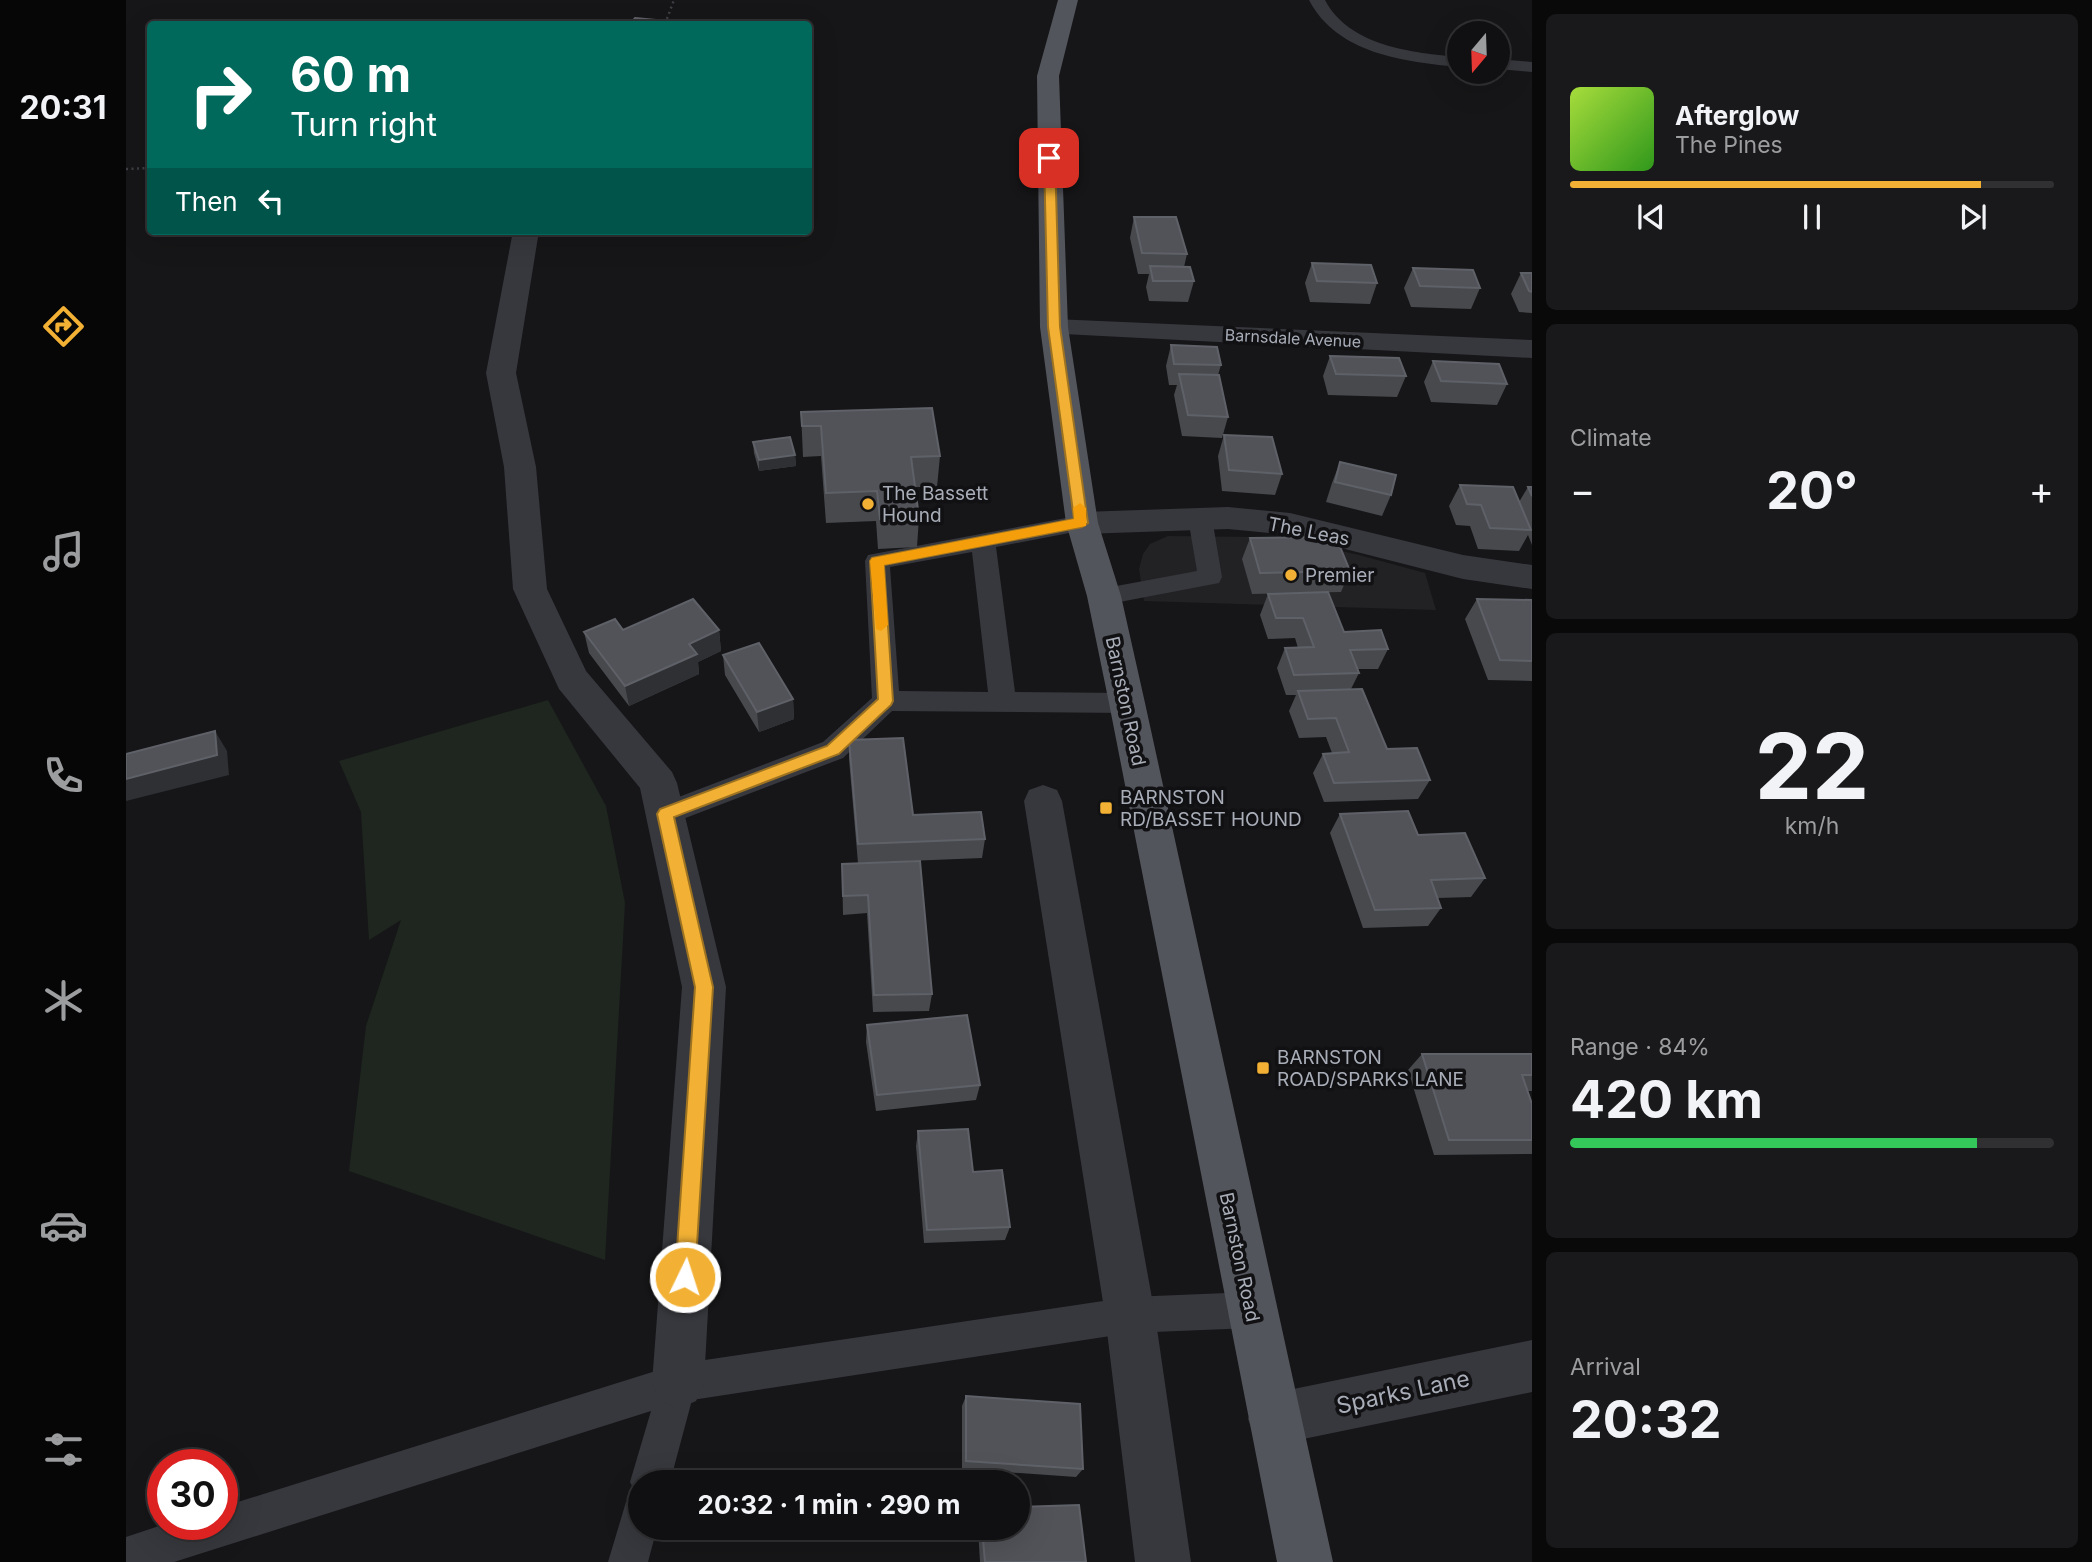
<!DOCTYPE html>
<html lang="en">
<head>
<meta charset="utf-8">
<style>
	:root { --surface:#101012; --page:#19191b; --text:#f1f3f6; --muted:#9c9d9f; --line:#303032; --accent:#f2b134 }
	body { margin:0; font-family:Inter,sans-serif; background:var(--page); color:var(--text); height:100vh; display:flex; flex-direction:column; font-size:26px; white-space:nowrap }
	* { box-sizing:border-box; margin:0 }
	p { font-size:23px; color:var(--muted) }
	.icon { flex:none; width:38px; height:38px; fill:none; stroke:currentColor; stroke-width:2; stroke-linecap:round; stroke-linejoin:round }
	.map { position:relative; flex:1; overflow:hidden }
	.sheet { display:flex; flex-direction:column; gap:14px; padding:14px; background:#09090a; width:560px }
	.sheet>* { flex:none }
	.top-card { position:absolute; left:21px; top:21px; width:665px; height:214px; border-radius:7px; box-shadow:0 7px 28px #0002,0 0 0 2px var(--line); background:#00695c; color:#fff; overflow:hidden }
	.needle { width:46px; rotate:199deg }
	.controls { position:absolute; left:1321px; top:21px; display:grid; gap:14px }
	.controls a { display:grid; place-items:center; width:63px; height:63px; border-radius:50%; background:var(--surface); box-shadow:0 7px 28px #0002,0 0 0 2px var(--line); font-size:35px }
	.speed { position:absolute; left:21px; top:1449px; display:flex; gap:14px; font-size:35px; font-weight:700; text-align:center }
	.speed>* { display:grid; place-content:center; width:91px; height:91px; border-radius:50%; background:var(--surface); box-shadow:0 7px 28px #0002,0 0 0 2px var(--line); line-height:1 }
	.speed .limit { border:10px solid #d22; background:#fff; color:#111 }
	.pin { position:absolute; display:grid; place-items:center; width:60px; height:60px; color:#fff; margin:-30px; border-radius:14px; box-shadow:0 4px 10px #0006 }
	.me { position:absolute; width:77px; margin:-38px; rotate:4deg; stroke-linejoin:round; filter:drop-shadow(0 0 5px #0008) }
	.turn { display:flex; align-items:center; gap:24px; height:147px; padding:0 28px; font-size:32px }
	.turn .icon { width:91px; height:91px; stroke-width:2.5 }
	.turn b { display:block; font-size:49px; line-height:60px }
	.then { display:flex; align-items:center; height:66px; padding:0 28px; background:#0003; gap:14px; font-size:26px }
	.big { font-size:52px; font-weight:700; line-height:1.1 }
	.sheet .card { flex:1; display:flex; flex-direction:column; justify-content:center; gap:10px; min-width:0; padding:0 24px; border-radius:10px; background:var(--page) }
	.sheet .dial { align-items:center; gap:0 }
	.dial b { font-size:91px; line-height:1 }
	.song { display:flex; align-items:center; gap:21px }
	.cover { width:84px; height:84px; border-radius:10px; background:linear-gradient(135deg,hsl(80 70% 55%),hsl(110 70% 35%)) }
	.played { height:7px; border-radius:4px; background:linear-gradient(90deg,var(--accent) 85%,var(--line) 85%) }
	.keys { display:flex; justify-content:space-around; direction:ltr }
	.heat { display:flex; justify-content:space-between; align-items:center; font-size:38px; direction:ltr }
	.charge { height:10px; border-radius:5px; background:linear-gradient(90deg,#34c759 84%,var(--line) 0) }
	.trip { position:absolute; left:502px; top:1470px; width:402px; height:70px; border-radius:35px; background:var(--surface); box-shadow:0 7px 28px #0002,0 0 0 2px var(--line); font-weight:700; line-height:70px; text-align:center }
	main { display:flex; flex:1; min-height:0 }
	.tab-bar { display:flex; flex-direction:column; width:126px; justify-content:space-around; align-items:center; background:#060607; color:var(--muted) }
	.tab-bar .icon { width:49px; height:49px }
	.tab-bar .current { color:var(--accent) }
	.tab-bar b { font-size:32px; color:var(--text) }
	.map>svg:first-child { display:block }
</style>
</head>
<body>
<main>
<nav class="tab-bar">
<b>20:31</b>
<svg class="icon current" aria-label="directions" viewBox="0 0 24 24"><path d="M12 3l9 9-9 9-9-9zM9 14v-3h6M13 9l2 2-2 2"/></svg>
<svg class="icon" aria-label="music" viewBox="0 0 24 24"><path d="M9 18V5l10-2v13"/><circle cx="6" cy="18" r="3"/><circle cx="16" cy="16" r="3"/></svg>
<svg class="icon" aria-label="phone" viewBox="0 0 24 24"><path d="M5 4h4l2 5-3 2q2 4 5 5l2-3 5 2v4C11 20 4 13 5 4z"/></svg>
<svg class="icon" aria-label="climate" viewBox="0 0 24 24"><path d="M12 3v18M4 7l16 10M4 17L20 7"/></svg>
<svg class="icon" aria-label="car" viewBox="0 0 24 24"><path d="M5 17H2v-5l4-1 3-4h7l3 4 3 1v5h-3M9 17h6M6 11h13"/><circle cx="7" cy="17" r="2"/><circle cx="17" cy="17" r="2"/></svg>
<svg class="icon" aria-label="filters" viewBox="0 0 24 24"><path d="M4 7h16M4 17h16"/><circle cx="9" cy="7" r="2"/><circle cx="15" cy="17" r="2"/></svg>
</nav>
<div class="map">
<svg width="1406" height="1562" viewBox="0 0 1406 1562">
	<rect width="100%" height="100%" fill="#161618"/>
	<path fill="#222225" d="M1042 536 1128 537 1189 545 1233 555 1299 573 1310 610 1018 601 1013 569 1017 554 1024 544Z"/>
	<path fill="#1e261f" d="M422 700 480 806 499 903 479 1260 223 1171 240 1026 275 920 243 940 235 812 213 761Z"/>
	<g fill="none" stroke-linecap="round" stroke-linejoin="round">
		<path stroke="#3d3f44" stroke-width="2.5" stroke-dasharray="2 3.5" stroke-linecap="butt" d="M539 24 548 0
			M0 169 24 168"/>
		<path fill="#37383d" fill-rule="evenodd" d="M1183 0H1199C1223 46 1286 53 1334 57V67C1279 62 1211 54 1183 0Z
			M1372 59 1406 62V72L1372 69Z
			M1074 510 1082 512 1086 518 1096 577 1093 583 978 605 969 602 966 596 969 590 1071 571 1062 518 1066 512Z
			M956 515 964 517 968 523 964 529 870 547 889 692 1001 693 1010 696 1014 703 1010 710 1001 713 766 711 717 758 549 822 539 826 529 822 525 814 529 806 697 742 746 698 739 561 742 555ZM846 552 862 692 773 691 764 567Z
			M1125 1292 1138 1297 1143 1310 1138 1323 1125 1328 1004 1333 566 1400 544 1482H514V1528H531L522 1562H482L500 1502 512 1497 504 1482 525 1411 48 1562H0V1537L39 1524H96V1507L552 1364 1004 1297Z"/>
		<path fill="#37383d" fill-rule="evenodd" d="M387 231H413L390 373 410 467 421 589 460 671 546 772 551 783 600 987 578 1383 570 1401 552 1409 534 1401 526 1383 556 987 514 788 433 689 387 589 378 467 360 373Z
			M928 319 1406 340V358L918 333 914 327 918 321Z
			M1102 507 1164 513 1337 555 1406 565V589L1337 579 1164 535 1102 529 956 534 944 531 940 523 944 515 956 512Z
			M917 785 931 790 936 801 1029 1315 1065 1562H1009L979 1315 898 801 903 790Z
			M1406 1340V1392L1148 1445 1129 1438 1122 1419 1129 1400 1148 1393Z"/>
		<path fill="#53555c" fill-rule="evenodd" d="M932 0H952L933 76 942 327 972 523 995 596 1019 703 1207 1562H1151L983 703 961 596 940 523 914 327 911 76Z"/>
	</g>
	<path fill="#47494d" d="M1008 217 1061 254 1058 267 1068 281 1062 302 1023 301 1020 287 1023 274H1012L1004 238Z
		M1186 263 1251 283 1244 304 1184 302 1179 283Z
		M1287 268 1354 288 1345 309 1285 307 1278 288Z
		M1395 273H1406V313L1393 312 1385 294Z
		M1045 345 1095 365 1092 375 1102 417 1096 438 1056 436 1048 395 1051 385H1043L1040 366Z
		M1204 356 1280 376 1271 397 1202 395 1197 376Z
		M1307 361 1381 384 1371 405 1305 402 1298 382Z
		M675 412 814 456 811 487H789L793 517 791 547 752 549 750 521 700 523 695 456 677 457Z
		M1098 435 1156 474 1149 495 1096 491 1092 456Z
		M627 442 669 455 670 466 633 471 628 453Z
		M1214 462 1265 495 1256 516 1200 502 1206 483Z
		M1334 485 1393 502 1402 487H1406V545L1402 535 1393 551 1352 549 1344 526 1330 525 1323 506Z
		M1124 538 1224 571 1215 592 1126 594 1116 559Z
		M1142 594 1218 632 1262 649 1252 669H1232L1233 673 1225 689 1261 749 1304 780 1292 799 1198 802 1187 773 1197 754 1206 753 1200 737 1173 738 1163 711 1170 695H1160L1151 668 1159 648H1172L1169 638 1142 639 1134 615Z
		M1351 599 1406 600V681L1362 680 1339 619Z
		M497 630H593L595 651 572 662 573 674 503 706 463 653 458 632Z
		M597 655 667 699 668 719 633 732 599 675Z
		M723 740 787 815 859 839 856 858 732 863 723 759Z
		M1214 814 1292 835 1359 878 1345 897 1312 898 1315 908 1302 926 1237 928 1204 833Z
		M794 861 806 994 803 1011 747 1012 741 913 717 915 716 864Z
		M741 1025 854 1085 850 1100 750 1111 740 1042Z
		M1296 1054H1406V1091H1401L1406 1104V1154L1308 1155 1282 1070Z
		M792 1131 847 1172 884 1227 879 1240 798 1243 790 1146Z
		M840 1396 957 1469 950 1477 836 1469V1406Z
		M852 1528H892L960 1562H854Z"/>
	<path fill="#2f3033" d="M669 455 670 466 633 471V460Z
		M593 630 595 651 572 662 573 674 503 706 499 686 563 644Z
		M667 699 668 719 633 732 631 712Z
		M89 731 101 751 103 775 0 801V779Z"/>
	<path fill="#525359" stroke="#5f6168" stroke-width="2" d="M509 18 531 20 528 24H504Z
		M1008 217H1050L1061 254 1016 253Z
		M1186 263 1245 265 1251 283 1191 281Z
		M1024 266 1064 267 1068 281H1027Z
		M1287 268 1347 270 1354 288 1294 286Z
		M1395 273H1406V292L1403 291Z
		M1045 345 1091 347 1095 365 1048 364Z
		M1204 356 1273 358 1280 376 1210 374Z
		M1307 361 1373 364 1381 384 1315 381Z
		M1053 374 1093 375 1102 417 1062 415Z
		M806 408 814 456 785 457 793 517 754 519 751 491 700 493 695 426H676L675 412Z
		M1098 435 1146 437 1156 474 1103 470Z
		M664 437 669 455 633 460 627 442Z
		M1214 462 1270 475 1265 495 1209 482Z
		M1334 485 1387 487 1405 530 1364 528 1355 505 1341 504Z
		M1402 487H1406V496Z
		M1210 537 1224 571 1134 573 1124 538Z
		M1202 592 1218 632 1255 630 1262 649 1224 650 1233 673 1168 675 1159 648 1188 647 1177 618H1150L1142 594Z
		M567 599 593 630 563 644 571 654 499 686 458 632 489 619 497 630Z
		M1351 599 1406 600V661L1374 660Z
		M633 643 667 699 631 712 597 655Z
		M1236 689 1261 749 1291 748 1304 780 1208 783 1197 754 1223 752 1210 718 1182 719 1172 691Z
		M89 731 91 755 0 779V754Z
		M777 738 787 815 855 812 859 839 732 844 723 740Z
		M1282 811 1292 835 1339 833 1359 878 1305 880 1315 908 1249 910 1214 814Z
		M794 861 806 994 748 995 742 895 717 896 716 864Z
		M841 1015 854 1085 751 1095 741 1025Z
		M1296 1054H1406V1075H1396L1406 1104V1140H1323Z
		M842 1129 847 1172 876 1170 884 1227 801 1230 792 1131Z
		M840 1396 954 1404 957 1469 840 1461Z
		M953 1505 960 1562H859L856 1528H892V1507Z"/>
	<path fill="#f2b134" stroke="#9d7322" stroke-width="2" d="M923 155 929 158 934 327 962 523 956 527 758 565 767 701 765 705 713 754 548 817 587 987 569 1277 566 1284 559 1287 552 1284 549 1277 569 987 531 814 534 809 701 746 752 699 744 561 746 558 948 519 922 327 918 158Z"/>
	<path fill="#f59e0b" d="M954 503 960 508V526L758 565 762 625 755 631 750 629 744 561 746 558 948 519 947 508Z"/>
	<g fill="#f2b134" stroke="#111113" stroke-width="2.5">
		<circle cx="742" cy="504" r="7"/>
		<circle cx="1165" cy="575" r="7"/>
		<rect x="973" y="801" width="14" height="14" rx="3.5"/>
		<rect x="1130" y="1061" width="14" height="14" rx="3.5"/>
	</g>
	<g text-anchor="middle" stroke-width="7" stroke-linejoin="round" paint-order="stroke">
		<g font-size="16" fill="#a8adb8" stroke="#111113">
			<text transform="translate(1167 338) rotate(3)" y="6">Barnsdale Avenue</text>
		</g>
		<g font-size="19" fill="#a8adb8" stroke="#111113" text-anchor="start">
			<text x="756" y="500">The Bassett<tspan x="756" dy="22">Hound</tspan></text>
			<text x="1179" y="582">Premier</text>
			<text x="994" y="804">BARNSTON<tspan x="994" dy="22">RD/BASSET HOUND</tspan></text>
			<text x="1151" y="1064">BARNSTON<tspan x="1151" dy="22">ROAD/SPARKS LANE</tspan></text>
		</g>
		<g font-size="19" fill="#a8adb8" stroke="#111113">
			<text transform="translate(1183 531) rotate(11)" y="7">The Leas</text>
			<text transform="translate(1000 701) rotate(78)" y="7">Barnston Road</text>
			<text transform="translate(1114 1257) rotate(78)" y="7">Barnston Road</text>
		</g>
		<g font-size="23" fill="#a8adb8" stroke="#111113">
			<text transform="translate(1277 1392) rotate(-12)" y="8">Sparks Lane</text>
		</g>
	</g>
</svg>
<div class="controls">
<a><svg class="needle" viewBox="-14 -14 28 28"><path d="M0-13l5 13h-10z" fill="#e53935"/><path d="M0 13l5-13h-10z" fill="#9c9d9f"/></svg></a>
</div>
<div class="speed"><div class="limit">30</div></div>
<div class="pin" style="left:923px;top:158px;background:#d93025"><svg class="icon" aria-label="arrive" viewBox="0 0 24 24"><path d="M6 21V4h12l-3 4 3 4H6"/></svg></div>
<svg class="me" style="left:559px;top:1277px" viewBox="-20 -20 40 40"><circle r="17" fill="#f2b134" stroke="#fff" stroke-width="3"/><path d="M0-11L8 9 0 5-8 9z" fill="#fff"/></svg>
<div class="trip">20:32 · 1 min · 290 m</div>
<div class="top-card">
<div class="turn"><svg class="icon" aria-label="right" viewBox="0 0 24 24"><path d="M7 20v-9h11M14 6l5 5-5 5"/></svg><div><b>60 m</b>Turn right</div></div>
<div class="then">Then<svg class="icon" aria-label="left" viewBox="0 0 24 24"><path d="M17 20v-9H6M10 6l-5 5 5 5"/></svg></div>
</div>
</div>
<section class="sheet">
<div class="card">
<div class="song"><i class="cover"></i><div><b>Afterglow</b><p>The Pines</p></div></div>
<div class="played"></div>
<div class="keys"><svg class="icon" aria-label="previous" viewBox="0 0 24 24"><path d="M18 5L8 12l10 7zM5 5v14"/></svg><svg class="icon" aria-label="pause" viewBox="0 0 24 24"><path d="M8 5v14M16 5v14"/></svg><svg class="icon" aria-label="next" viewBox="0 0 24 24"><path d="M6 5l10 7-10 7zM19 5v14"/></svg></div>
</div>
<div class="card"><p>Climate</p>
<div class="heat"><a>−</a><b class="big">20°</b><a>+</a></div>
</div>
<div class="card dial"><b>22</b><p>km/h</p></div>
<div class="card"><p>Range · 84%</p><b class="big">420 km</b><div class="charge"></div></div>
<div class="card"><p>Arrival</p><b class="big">20:32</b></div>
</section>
</main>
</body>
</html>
